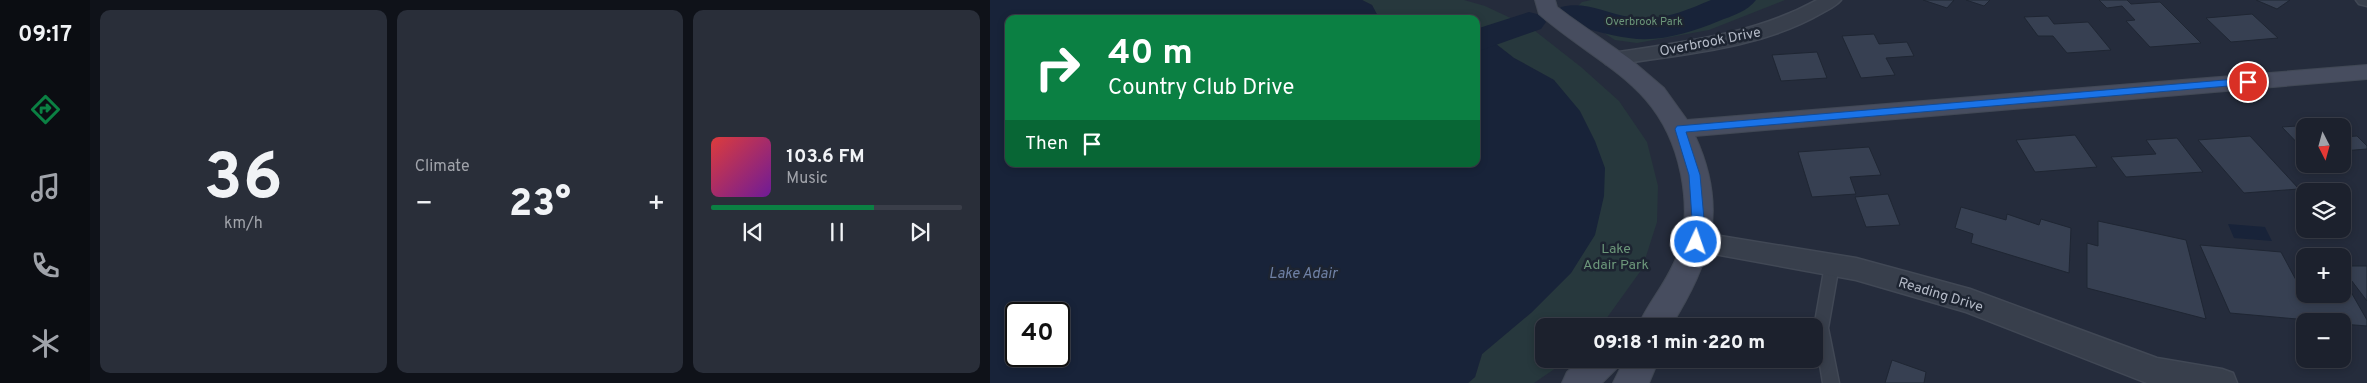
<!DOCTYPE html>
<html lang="en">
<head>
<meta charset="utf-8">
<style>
	:root { --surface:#1c212d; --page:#292e39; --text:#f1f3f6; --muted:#a0a3aa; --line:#3a3e49; --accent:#0b8043 }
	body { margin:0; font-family:Overpass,sans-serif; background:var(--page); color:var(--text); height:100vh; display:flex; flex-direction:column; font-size:19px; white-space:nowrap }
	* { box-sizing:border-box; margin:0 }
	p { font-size:16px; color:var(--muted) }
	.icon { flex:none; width:28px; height:28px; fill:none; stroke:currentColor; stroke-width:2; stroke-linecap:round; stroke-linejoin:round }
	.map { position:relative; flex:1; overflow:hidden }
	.side { display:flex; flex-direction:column; gap:10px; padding:10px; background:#0f1219; width:900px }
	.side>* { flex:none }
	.banner { position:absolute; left:15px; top:15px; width:475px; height:152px; border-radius:10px; box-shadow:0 2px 8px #0003,0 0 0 1px var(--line); background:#0b8043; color:#fff; overflow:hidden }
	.needle { width:32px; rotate:174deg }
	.buttons { position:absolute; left:1306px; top:118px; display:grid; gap:10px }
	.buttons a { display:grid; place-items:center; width:55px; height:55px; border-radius:10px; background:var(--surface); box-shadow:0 2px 8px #0003,0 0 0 1px var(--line); font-size:25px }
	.speed { position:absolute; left:15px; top:302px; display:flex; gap:10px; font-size:25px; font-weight:700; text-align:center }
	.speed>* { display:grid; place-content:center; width:65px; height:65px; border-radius:50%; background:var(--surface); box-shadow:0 2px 8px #0003,0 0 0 1px var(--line); line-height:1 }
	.speed .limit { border:2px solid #111; border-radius:8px; background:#fff; color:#111 }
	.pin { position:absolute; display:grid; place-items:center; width:42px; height:42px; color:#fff; margin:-21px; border:2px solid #fff; border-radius:50%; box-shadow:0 1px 5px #0007 }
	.me { position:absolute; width:55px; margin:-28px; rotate:3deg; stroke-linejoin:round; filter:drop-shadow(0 0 4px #0008) }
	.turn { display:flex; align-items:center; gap:18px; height:105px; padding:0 20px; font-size:22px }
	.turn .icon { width:65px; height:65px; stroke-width:2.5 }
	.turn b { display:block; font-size:35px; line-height:42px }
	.then { display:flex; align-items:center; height:48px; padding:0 20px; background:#0003; gap:10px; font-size:19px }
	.big { font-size:38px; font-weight:800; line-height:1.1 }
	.side .tile { flex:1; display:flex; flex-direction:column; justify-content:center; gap:8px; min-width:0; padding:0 18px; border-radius:10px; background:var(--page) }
	.side .dial { align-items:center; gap:0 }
	.dial b { font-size:65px; line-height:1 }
	.song { display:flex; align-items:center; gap:15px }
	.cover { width:60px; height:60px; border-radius:8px; background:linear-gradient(135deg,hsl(0 70% 55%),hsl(280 70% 35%)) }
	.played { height:5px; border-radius:2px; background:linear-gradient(90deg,var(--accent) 65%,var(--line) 65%) }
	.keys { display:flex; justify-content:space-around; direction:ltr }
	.heat { display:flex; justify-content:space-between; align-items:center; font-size:28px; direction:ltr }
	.side .tiles { flex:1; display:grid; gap:10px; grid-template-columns:repeat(3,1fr) }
	.trip { position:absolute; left:545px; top:318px; width:288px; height:50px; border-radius:10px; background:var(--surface); box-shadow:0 2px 8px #0003,0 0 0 1px var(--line); font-weight:800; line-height:50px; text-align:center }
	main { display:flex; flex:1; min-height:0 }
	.tab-bar { display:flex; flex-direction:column; width:90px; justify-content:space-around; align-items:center; background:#0b0d12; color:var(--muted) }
	.tab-bar .icon { width:35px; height:35px }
	.tab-bar .selected { color:var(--accent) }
	.tab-bar b { font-size:22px; color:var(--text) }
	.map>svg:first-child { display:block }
</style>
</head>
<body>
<main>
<nav class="tab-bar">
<b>09:17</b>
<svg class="icon selected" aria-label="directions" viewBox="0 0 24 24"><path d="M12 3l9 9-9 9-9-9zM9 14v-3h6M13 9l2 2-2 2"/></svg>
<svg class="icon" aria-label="music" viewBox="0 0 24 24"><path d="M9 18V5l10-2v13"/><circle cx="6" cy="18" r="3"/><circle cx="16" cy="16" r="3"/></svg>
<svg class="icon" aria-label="phone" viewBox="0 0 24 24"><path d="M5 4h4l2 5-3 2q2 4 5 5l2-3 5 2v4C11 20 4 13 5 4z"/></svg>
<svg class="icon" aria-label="climate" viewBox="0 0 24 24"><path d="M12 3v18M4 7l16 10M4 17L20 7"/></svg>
</nav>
<section class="side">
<div class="tiles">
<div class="tile dial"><b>36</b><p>km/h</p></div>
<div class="tile"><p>Climate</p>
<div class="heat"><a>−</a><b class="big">23°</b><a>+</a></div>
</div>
<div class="tile">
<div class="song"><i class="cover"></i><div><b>103.6 FM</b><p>Music</p></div></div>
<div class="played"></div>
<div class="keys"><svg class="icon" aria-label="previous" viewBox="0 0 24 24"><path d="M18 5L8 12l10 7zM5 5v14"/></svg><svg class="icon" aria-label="pause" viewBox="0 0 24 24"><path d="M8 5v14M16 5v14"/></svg><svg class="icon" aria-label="next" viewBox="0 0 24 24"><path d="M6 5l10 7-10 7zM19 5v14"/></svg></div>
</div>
</div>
</section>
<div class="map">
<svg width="1377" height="383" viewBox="0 0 1377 383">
	<rect width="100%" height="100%" fill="#252c3c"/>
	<path fill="#27383d" d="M372 0H474L495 6 540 27 591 67 629 101 657 142 668 186 667 222 652 269 611 326H554V359H579L544 383H478L485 377 492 354 542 312 581 273 604 235 564 80 524 58 497 37 486 34V19H389L382 5Z
		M601 0H795L719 30 647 43 625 40 588 16 586 8 592 2Z"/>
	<path fill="#182339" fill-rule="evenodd" d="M0 0H372L382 5 389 18 19 19V164H486V34L497 37 524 58 564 80 590 111 605 141 615 168 614 196 605 235 581 273 542 312 492 354 485 377 478 383H0ZM26 314H69V356H26Z
		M1238 224 1275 227 1282 241 1244 238Z"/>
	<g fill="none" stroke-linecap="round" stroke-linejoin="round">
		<path fill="#182339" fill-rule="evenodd" d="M721 0H766C758 11 742 16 729 21 702 32 669 43 639 38 616 35 593 27 571 21L566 14 571 7C595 1 615 13 639 17 667 23 695 11 721 0Z
			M539 12 551 15 556 22 551 29 486 52V29Z"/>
	</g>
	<path fill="#374052" stroke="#1f2633" d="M933 0H964L957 8Z
		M976 0H1000L994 6Z
		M1109 0H1137L1141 4 1170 2 1211 43 1160 47 1136 21 1145 20 1132 6 1117 8Z
		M1266 0H1300L1287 9Z
		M1262 14 1288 38 1241 42 1216 18Z
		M1058 16 1064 24 1098 22 1121 50 1077 53 1063 36H1048L1034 17Z
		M884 34 889 44 917 42 924 56 896 58 905 75 871 78 852 36Z
		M827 52 837 78 791 81 782 55Z
		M1337 124 1339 126H1315V151L1292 127Z
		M1085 135 1107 167 1045 172 1026 140Z
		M1260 136 1309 189 1254 193 1208 140Z
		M1367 136 1377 146V149L1352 151V137Z
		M1187 138 1213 172 1136 177 1121 157 1166 154 1156 140Z
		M879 147 891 175 860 177 866 194 822 197 808 152Z
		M898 194 910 225 876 227 865 197Z
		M971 207 1016 220 1017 214 1049 225 1051 219 1081 228 1079 273 981 243 983 234 965 228Z
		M1108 221 1196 240 1216 319 1097 288V243L1108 246Z
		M1210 245 1291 252 1306 280 1315 281V294H1352V285H1357L1377 320V326L1352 324V321H1329L1240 313Z
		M1352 266H1377V301L1352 268Z
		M902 360 936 372 934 383H895Z"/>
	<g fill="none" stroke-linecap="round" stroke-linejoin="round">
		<g stroke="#414855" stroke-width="3">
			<path id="lane" d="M842 260 847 261 849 265 838 328 849 383H833L824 328 835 265 837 261Z"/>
		</g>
		<g stroke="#414855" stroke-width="3">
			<path id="street" d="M827 0H851C846 6 839 9 832 13 770 49 693 54 623 65L616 64 613 59 616 54 623 53C693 42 764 35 827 0Z
				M1366 0H1377V6L1369 4Z
				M706 232 866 258 980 289 1167 358 1232 369 1243 373 1247 383H1157L976 312 866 280 697 249 693 242 697 235Z"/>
		</g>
		<g stroke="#414855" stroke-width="2">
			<path id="secondary" d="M545 0H565L567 7 579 16 640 59 674 88 697 120 1377 65V79L705 136C739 210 721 261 681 326H648C659 301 679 280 688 253 697 228 696 200 691 174 673 84 611 68 549 14Z
				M591 359H631L626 369 612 383H572L577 372Z
				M635 359H669L659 383H623Z"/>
		</g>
		<use href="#lane" fill="#383f4c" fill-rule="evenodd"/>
		<use href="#street" fill="#383f4c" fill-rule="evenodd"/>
		<use href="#secondary" fill="#474d5f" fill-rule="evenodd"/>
	</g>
	<path fill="#1a73e8" stroke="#114b97" d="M1258 78 1263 82 1262 84 696 132 710 175 714 219 711 246 706 247 700 242 702 219 699 175 685 129 687 126Z"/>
	<g text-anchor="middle" stroke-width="5" stroke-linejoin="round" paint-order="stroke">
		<g font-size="11" fill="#6c977a" stroke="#1d2431">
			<text x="654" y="25">Overbrook Park</text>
		</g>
		<g font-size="14" fill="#b4bac7" stroke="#1d2431">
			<text transform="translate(720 41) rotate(-11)" y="5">Overbrook Drive</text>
			<text transform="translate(951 294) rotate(17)" y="5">Reading Drive</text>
		</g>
		<g font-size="14" fill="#6c977a" stroke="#1d2431">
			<text x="626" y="253">Lake<tspan x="626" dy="16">Adair Park</tspan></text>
		</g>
		<g font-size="15" font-style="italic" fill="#6f81a5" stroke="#1d2431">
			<text x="313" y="278">Lake Adair</text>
		</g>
	</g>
</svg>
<div class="buttons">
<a><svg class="needle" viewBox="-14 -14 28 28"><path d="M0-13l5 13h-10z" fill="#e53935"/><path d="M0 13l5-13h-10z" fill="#a0a3aa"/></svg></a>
<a><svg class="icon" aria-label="layers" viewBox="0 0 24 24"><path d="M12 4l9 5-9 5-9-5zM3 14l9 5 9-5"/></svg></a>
<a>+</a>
<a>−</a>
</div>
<div class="speed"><div class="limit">40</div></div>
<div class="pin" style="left:1258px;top:82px;background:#d93025"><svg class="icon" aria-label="arrive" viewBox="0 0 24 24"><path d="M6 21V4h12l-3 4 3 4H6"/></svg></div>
<svg class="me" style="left:706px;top:242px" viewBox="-20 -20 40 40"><circle r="17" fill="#1a73e8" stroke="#fff" stroke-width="3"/><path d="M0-11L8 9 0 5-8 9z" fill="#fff"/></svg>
<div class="trip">09:18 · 1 min · 220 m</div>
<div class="banner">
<div class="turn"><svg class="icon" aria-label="right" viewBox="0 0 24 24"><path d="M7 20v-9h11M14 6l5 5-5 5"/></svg><div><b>40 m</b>Country Club Drive</div></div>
<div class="then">Then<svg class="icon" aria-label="arrive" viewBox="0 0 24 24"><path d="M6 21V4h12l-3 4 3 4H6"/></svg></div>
</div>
</div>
</main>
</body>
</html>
